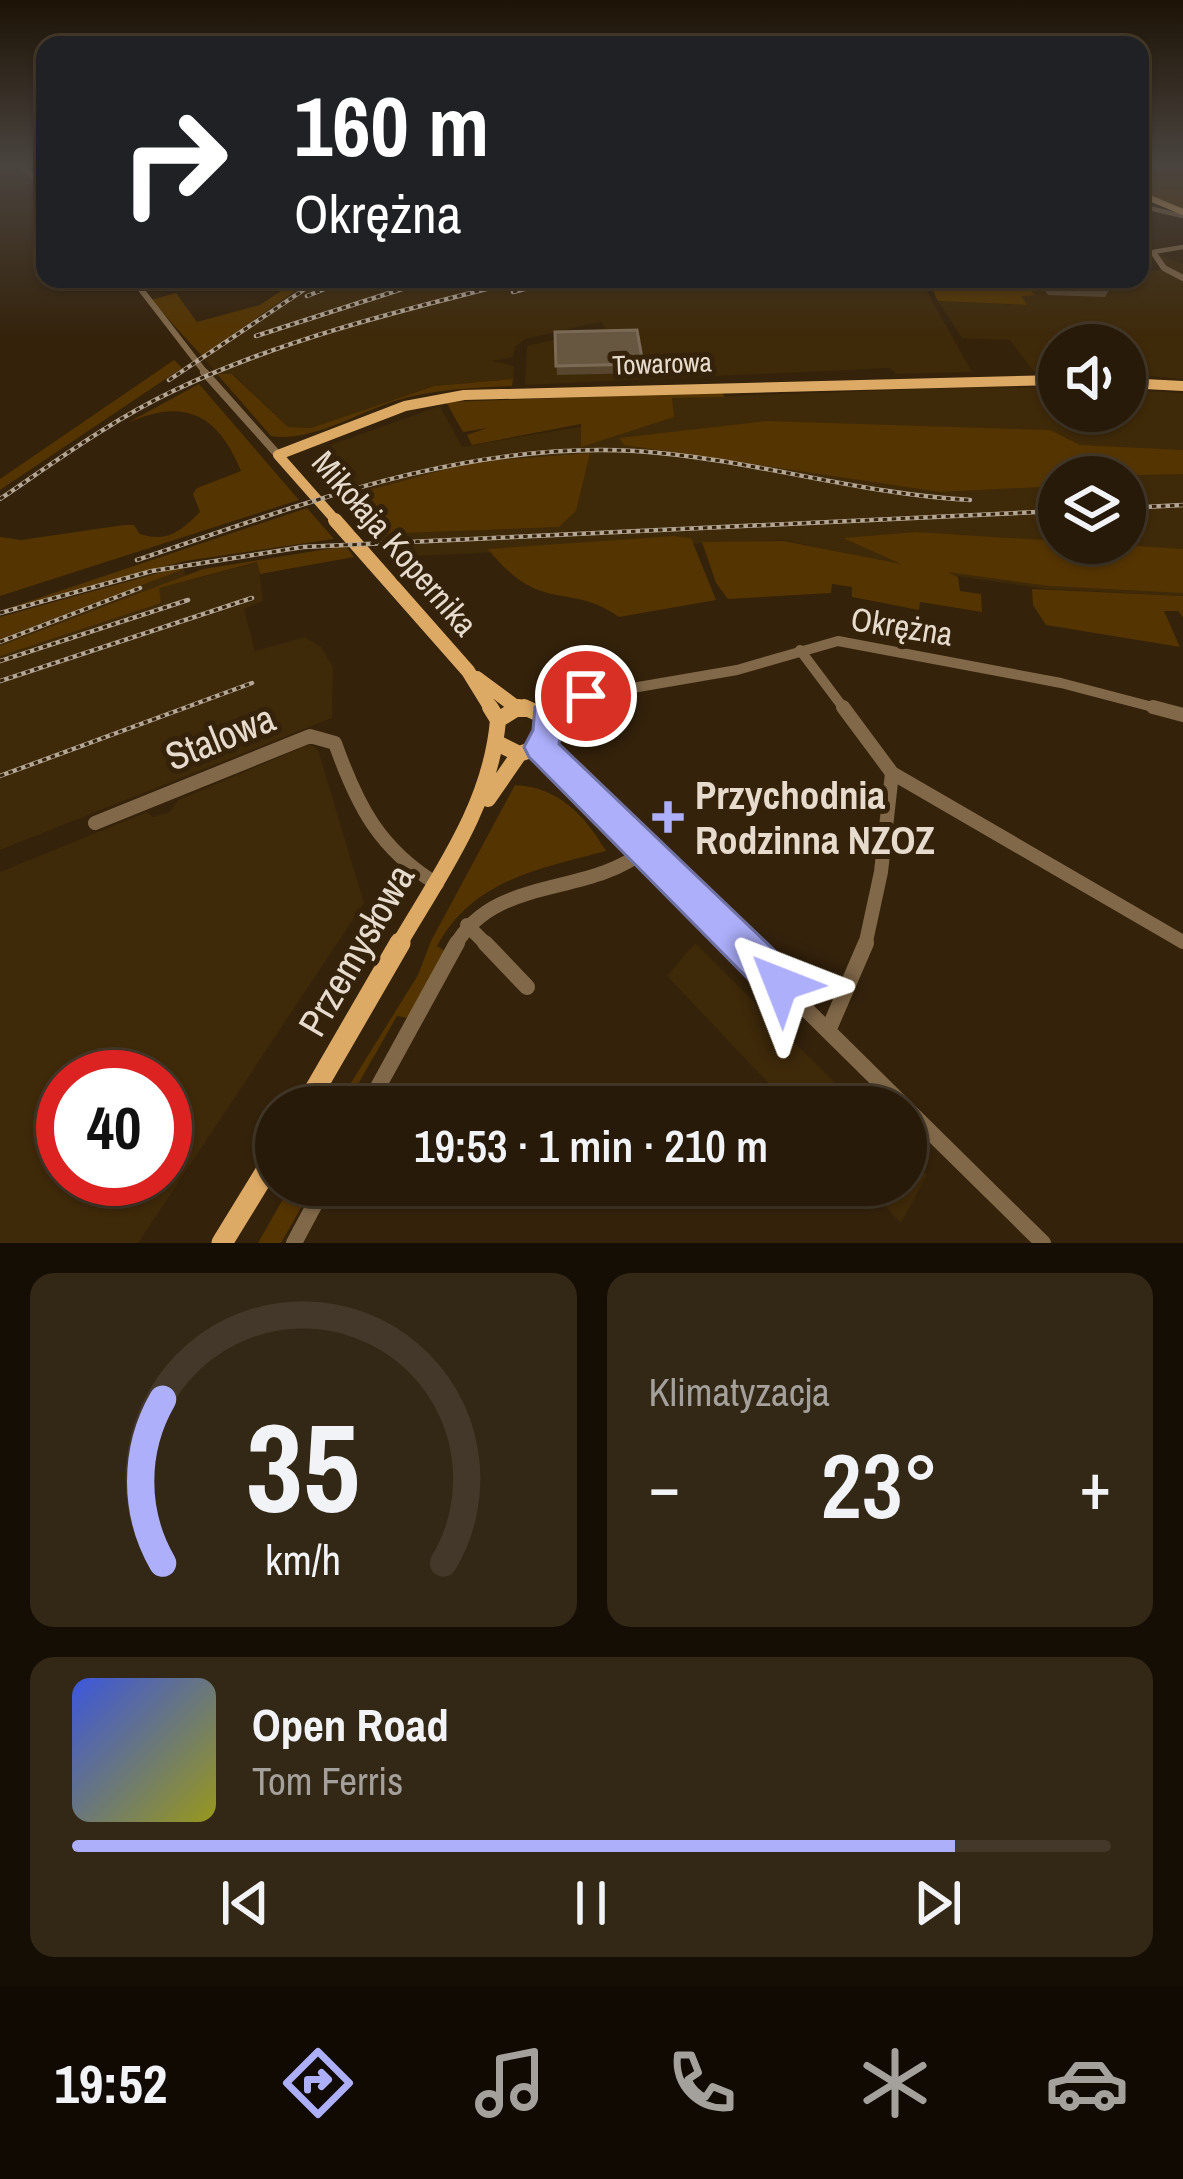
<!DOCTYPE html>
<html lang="pl">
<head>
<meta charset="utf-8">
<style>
	:root { --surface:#271a08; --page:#332716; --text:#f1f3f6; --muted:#a4a19c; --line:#433829; --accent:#adaffb }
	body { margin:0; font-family:"Archivo Narrow",sans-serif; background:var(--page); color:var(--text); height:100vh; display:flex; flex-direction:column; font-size:45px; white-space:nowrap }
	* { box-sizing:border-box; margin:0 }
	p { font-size:39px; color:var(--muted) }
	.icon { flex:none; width:66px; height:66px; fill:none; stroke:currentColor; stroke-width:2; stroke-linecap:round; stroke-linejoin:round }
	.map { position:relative; height:1243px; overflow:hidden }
	.sheet { display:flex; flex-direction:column; gap:30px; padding:30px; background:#150e04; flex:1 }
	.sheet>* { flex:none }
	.guide { position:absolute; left:36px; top:36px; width:1113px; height:252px; border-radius:24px; box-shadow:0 3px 9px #0004,0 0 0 3px var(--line); background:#202124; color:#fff; overflow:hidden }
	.fabs { position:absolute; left:1038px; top:324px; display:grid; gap:24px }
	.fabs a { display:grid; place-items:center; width:108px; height:108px; border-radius:50%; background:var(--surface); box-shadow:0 3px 9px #0004,0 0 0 3px var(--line); font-size:60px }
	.speed { position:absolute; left:36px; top:1050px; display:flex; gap:24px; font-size:60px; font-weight:700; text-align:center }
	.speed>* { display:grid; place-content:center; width:156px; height:156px; border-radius:50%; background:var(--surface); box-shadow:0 3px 9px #0004,0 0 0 3px var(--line); line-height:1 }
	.speed .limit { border:18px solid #d22; background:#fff; color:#111 }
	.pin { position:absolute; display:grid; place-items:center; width:102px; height:102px; color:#fff; margin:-51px; border:6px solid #fff; border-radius:50%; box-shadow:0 3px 12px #0007 }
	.me { position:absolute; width:132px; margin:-66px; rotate:315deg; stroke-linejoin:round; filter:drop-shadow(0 0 9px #0008) }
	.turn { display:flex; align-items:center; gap:42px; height:252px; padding:0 60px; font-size:54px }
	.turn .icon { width:156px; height:156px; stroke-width:2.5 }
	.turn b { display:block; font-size:84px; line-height:102px }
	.big { font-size:90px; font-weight:600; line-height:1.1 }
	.sheet .card { flex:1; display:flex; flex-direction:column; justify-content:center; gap:18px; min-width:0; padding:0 42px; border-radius:24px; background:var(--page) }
	.sheet .dial { align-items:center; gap:0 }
	.dial svg { height:312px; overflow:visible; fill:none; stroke:var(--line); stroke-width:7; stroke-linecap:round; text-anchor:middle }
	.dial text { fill:var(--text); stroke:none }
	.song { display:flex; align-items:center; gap:36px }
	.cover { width:144px; height:144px; border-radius:18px; background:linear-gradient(135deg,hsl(230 70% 55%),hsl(60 70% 35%)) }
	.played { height:12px; border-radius:6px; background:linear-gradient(90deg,var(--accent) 85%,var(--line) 85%) }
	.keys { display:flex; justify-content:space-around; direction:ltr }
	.heat { display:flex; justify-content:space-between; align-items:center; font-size:66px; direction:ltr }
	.sheet .tiles { flex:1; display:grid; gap:30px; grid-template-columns:1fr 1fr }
	.card:last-child { grid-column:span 2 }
	.trip { position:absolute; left:255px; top:1086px; width:672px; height:120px; border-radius:60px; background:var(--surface); box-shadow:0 3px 9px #0004,0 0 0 3px var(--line); font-weight:600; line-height:120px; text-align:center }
	.tab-bar { display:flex; height:192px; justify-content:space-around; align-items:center; background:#100a03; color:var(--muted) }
	.tab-bar .icon { width:84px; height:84px }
	.tab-bar .active { color:var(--accent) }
	.tab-bar b { font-size:54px; color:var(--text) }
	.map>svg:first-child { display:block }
</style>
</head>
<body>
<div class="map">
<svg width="1183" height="1243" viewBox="0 0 1183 1243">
	<rect width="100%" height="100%" fill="#34220b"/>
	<path fill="#3e2909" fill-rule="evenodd" d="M1158 254 1183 264V379L1125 374V345H1059V371H1033L1010 340 962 338 938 301 1025 305 1020 296 1034 294 1023 279H1140V272L1167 269Z
		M312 279H920L972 372 896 374 890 368 525 385 527 346 605 328 601 322 525 339 515 347 513 357 492 361 514 366 513 379 434 386 311 428 288 427 233 374H217L202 356Z
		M981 387 1059 388V411H1125V390L1183 393V596L1045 589 935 573 784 540 388 557 327 491 348 484 321 458 327 446 440 406 462 447 618 420V400ZM1059 477H1125V543H1059Z
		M258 562 263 601 244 609 255 651 305 637 321 647 333 667 332 718 0 850V622L184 569 187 581Z
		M310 744 318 750 364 903 138 1243H0V872L147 812 153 817 170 812 178 800ZM63 1077H165V1179H63Z
		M695 943 859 1107H791L667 976Z
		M906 1154 927 1175 901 1223 865 1185H906Z"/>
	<path fill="#543400" d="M1140 164H1183V209L1140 191Z
		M299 279H312L202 356 151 300 176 293 197 322 260 305Z
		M927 279H1023L1035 295 1021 296 1027 305 938 301Z
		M174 360 182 368 0 490V479Z
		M217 374H232L288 427 311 428 434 386 513 379 512 386C474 388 436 389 398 400 361 411 311 443 271 436Z
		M199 384 299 500 0 596V537L21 540 124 525H134L140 534C167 543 181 531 200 512L193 494 197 488 241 471C218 414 184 397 127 423Z
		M723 392 724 397 672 398 674 417 581 447V424L472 445 467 435 487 428 463 432 446 402Z
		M766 421 1050 430 1080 445 1183 450V474L1059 477V486L940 492 624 445 619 438Z
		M590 453 576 511 559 527 377 534 351 495 472 462Z
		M307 508 334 539 185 561 0 611Z
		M916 532 1183 549V593L1049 586 947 572 958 577 960 591 981 594 982 612 920 602 919 610 852 597V587L832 584 831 593 728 599 716 583 702 542 784 541 901 564 843 538Z
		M674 536 691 538 716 600 619 617C568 581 541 616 488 549Z
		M346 546 354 557 260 574 257 562 159 588 161 603 0 656V646L203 569Z
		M173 569H184L0 639V617Z
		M1032 589 1183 596V617L1178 611H1164L1180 647 1046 625 1033 605Z
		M515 785C559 787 585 816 606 851 538 869 473 880 437 946L445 951 408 1018 397 1016 345 1107H336L418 975 431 941Z
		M291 1185H302L307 1197 281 1243H258Z"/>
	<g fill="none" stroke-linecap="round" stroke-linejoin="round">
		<path stroke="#816849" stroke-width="4.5" d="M18 164 45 187
			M1140 206 1183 216
			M1157 258 1153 252 1183 247"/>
		<path stroke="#816849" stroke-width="6" d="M1155 255 1164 268 1183 278
			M133 279 207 375"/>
		<path stroke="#816849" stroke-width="8" d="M204 372 278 455"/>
		<path stroke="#816849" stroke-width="10" d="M800 650 845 710
			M559 710 586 696 737 670 838 641 1061 683 1164 710"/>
		<path stroke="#816849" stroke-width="14" d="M843 707 892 773 881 872 865 946
			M1153 707 1183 715
			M546 717 565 707
			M540 747 742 946
			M892 773 1183 942
			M95 823 310 736 335 743C357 805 379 849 437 884
			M467 925 488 946
			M455 946C495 875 588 897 645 850"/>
		<path stroke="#816849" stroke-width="16" d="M485 943 527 987
			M739 943 905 1107
			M828 1031 866 943
			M367 1107 457 943
			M906 1108 1043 1243
			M294 1243 325 1185"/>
		<path stroke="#ddaa65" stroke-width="6" d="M1140 194 1183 212"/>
		<path stroke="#ddaa65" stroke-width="10" d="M1125 383 1183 386
			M338 523 278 455 405 406 464 395 1059 380"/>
		<path stroke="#ddaa65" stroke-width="14" d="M335 520 468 671 492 710
			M477 678 516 707
			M514 710H530"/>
		<path stroke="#ddaa65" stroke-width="16" d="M490 707 498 720
			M499 744 519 754 540 747 549 732 546 717 524 707
			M488 799 519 754
			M398 946C440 874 491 805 498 720L519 707"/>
		<path stroke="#ddaa65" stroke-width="21" d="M305 1107 400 943
			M222 1243 276 1155"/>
		<g stroke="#b3a695" stroke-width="4.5">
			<path id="rail" d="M513 292 563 279
				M307 296 350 279
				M256 336 433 279
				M169 380 320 279
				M0 499C56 461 112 420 173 391 284 338 407 309 526 279
				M1125 508 1183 505
				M137 560C298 506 462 441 635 451 748 458 857 494 970 500
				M0 613 152 571 303 547 1059 511
				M0 642 140 588
				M0 661 188 600
				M0 681 252 598
				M0 776 252 683"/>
		</g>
		<use href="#rail" stroke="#34220b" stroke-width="3" stroke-dasharray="4.5" stroke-linecap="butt"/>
	</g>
	<path fill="#58462f" d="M1037 279 1115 280 1105 297 1048 295Z
		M555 332 643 364V373L557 375Z"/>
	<path fill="#433119" d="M369 279H406L371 289Z"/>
	<path fill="#675640" stroke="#7b6b56" stroke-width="3" d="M637 330 643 364 556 366 555 332Z"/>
	<linearGradient id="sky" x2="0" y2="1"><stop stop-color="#1d1306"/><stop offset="0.49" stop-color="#4a443f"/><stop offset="1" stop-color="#4a443f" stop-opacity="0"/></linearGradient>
	<rect width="1183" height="338" fill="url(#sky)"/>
	<path fill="#adaffb" stroke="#7072a3" stroke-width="3" d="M586 683 601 696 597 705 562 723 559 744 795 970 801 984 795 998 781 1004 767 998 529 757 524 747 533 730 535 707Z"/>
	<path fill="#adaffb" stroke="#34220b" stroke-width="4.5" d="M662 799h12v12h12v12h-12v12h-12v-12h-12v-12h12z"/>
	<g text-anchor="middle" stroke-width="10" stroke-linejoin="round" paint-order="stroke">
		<g font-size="27" fill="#e6dbcd" stroke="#34220b">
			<text transform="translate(662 364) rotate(-2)" y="9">Towarowa</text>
		</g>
		<g font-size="33" fill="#e6dbcd" stroke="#34220b">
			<text transform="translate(395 543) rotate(49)" y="12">Mikołaja Kopernika</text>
			<text transform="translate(902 626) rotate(9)" y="12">Okrężna</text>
		</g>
		<g font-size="39" fill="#e6dbcd" stroke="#34220b">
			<text transform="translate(220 737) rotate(-22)" y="14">Stalowa</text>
			<text transform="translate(356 950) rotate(-60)" y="14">Przemysłowa</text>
		</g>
		<g font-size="39" font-weight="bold" fill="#e6dbcd" stroke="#34220b" text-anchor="start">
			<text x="695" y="809">Przychodnia<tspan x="695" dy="45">Rodzinna NZOZ</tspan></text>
		</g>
	</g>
</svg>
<div class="fabs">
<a><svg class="icon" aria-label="sound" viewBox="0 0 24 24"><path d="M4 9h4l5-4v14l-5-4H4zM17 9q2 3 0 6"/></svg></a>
<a><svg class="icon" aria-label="layers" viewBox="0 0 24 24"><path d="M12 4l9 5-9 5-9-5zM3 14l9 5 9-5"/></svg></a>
</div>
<div class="speed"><div class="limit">40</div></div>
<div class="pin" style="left:586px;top:696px;background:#d93025"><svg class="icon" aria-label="arrive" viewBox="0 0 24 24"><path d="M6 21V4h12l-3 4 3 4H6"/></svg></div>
<svg class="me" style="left:781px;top:984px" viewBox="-20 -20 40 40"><path d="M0-17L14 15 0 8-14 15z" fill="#adaffb" stroke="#fff" stroke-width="4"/></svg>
<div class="trip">19:53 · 1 min · 210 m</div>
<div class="guide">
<div class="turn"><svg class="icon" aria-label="right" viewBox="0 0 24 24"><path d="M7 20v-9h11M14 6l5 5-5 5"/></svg><div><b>160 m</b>Okrężna</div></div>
</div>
</div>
<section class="sheet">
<div class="tiles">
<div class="card dial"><svg viewBox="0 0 100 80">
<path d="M14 69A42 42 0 1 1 86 69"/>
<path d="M14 69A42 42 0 0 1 14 27" stroke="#adaffb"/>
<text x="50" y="56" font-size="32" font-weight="700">35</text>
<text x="50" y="72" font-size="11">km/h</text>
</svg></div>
<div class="card"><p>Klimatyzacja</p>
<div class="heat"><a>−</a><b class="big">23°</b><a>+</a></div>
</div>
<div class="card">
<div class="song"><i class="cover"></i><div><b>Open Road</b><p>Tom Ferris</p></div></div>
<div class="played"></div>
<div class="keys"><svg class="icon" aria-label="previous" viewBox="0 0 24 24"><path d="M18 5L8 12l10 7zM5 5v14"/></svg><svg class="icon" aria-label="pause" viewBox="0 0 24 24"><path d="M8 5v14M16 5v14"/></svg><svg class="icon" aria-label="next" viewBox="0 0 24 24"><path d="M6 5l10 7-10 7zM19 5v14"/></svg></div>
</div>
</div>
</section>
<nav class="tab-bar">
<b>19:52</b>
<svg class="icon active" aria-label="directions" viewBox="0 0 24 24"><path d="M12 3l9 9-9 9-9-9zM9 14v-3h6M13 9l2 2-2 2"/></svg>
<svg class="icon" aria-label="music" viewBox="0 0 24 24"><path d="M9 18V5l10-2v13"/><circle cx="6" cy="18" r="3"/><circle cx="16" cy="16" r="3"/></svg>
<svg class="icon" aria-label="phone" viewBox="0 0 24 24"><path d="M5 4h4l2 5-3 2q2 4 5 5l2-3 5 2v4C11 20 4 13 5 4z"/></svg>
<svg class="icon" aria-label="climate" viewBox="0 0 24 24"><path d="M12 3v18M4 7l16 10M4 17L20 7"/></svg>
<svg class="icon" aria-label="car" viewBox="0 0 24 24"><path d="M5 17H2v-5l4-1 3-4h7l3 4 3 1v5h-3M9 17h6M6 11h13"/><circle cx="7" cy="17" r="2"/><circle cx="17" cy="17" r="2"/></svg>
</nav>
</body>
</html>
